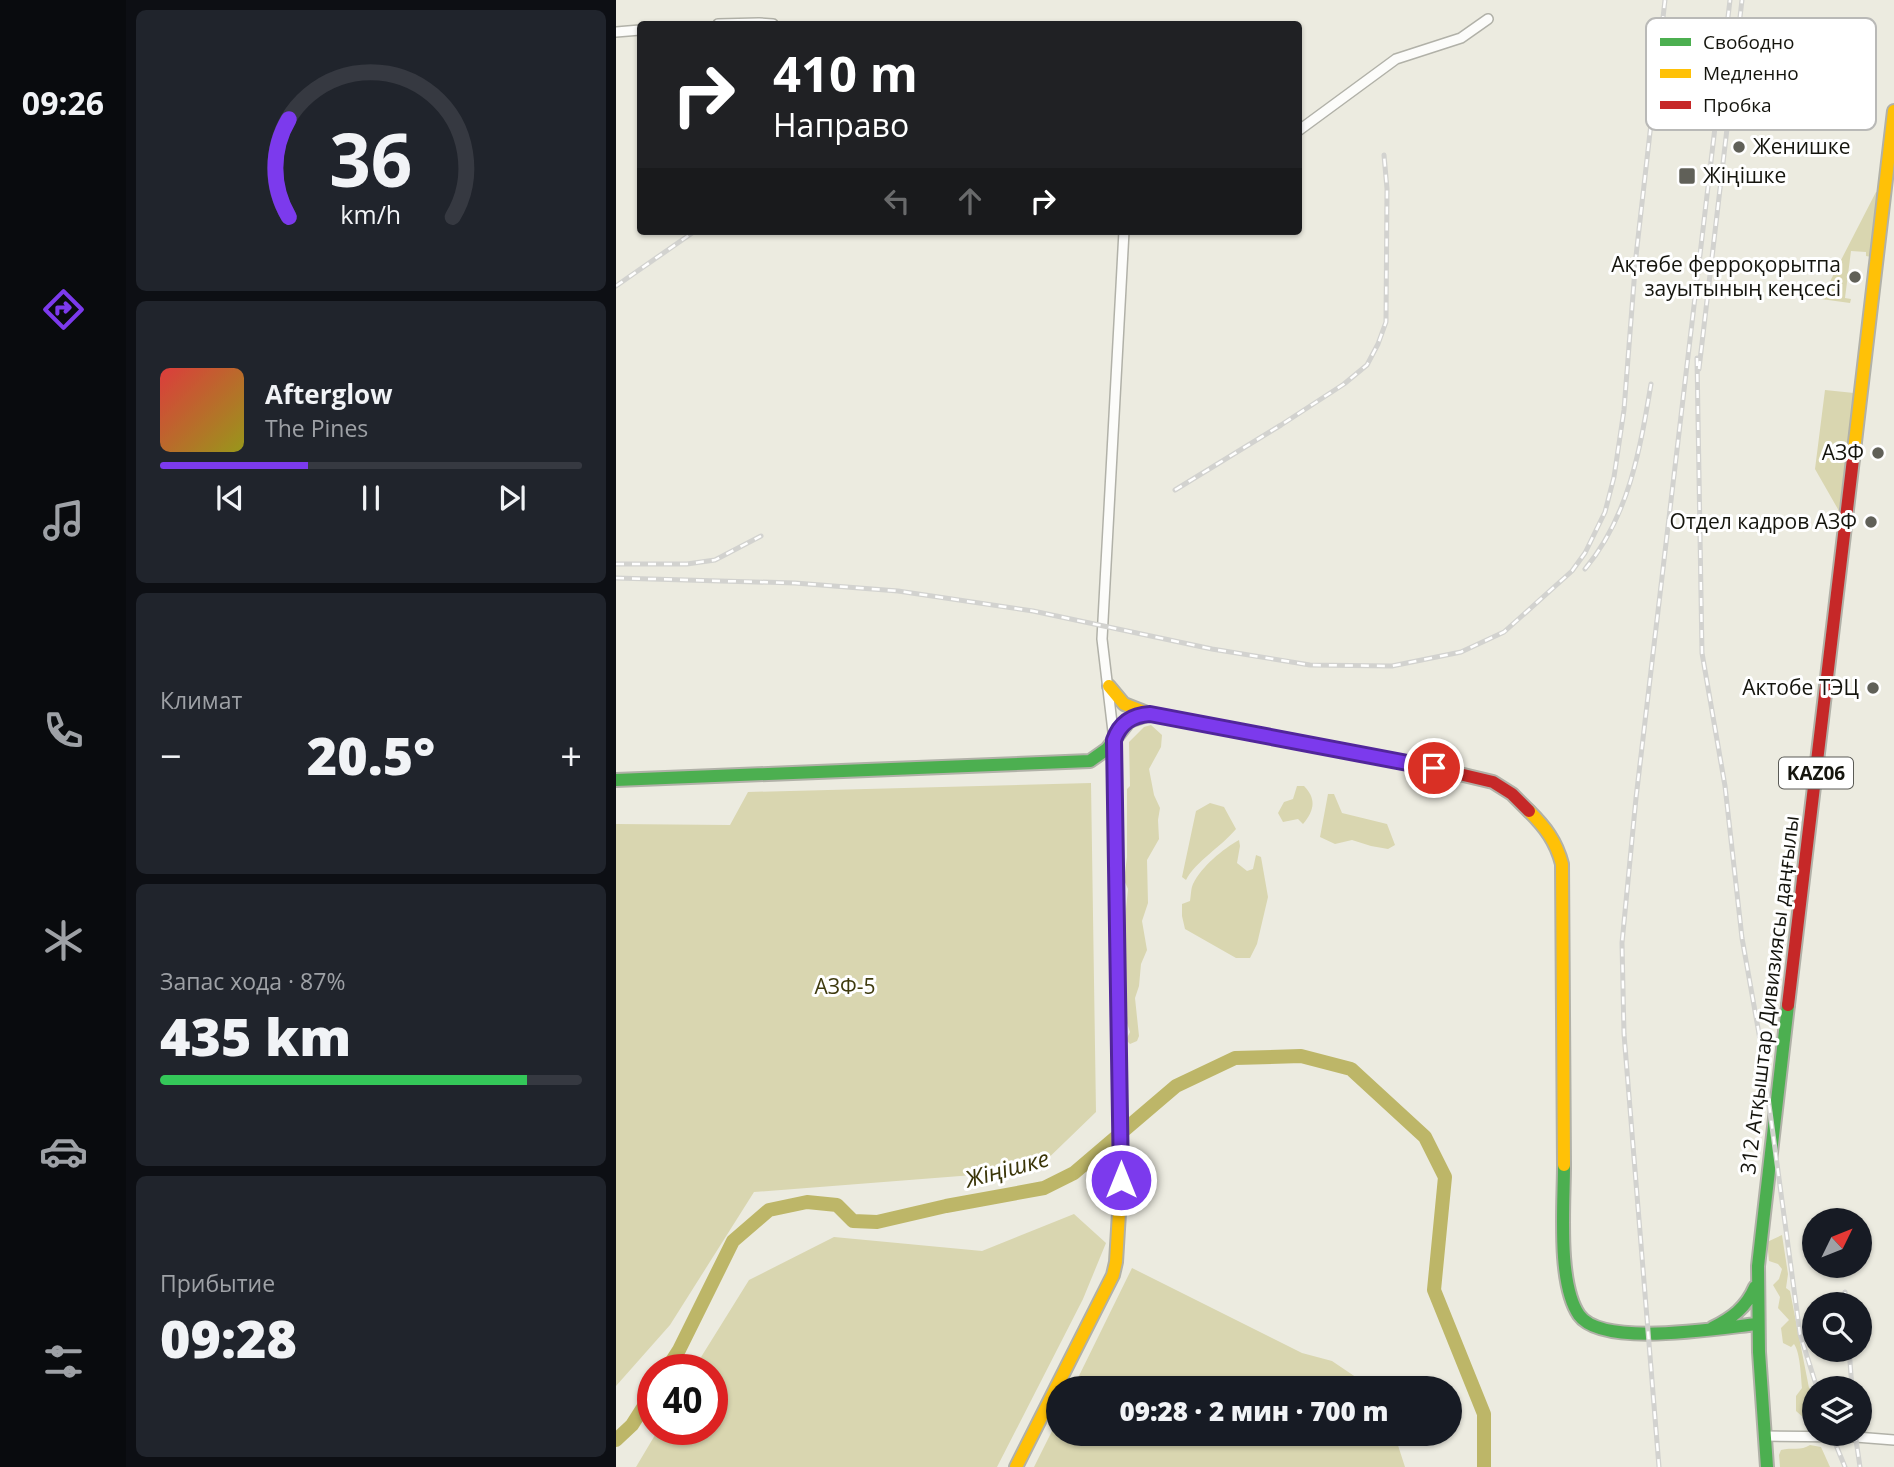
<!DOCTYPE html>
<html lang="ru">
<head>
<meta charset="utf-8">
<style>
	:root { --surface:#171b24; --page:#20242c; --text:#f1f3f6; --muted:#9ea1a6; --line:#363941; --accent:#7c3aed }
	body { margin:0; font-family:"Open Sans",sans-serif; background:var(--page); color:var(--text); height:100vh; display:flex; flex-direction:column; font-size:26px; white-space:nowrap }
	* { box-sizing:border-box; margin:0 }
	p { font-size:23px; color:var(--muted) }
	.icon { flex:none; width:38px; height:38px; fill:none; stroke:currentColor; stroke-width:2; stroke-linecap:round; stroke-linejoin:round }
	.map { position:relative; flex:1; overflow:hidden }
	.panel { display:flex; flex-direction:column; gap:10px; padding:10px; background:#0d0f14; width:490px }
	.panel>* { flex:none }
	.guide { position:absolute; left:21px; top:21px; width:665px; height:214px; border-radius:7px; box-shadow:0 2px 5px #0004; background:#202124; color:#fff; overflow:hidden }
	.needle { width:46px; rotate:47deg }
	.buttons { position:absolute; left:1186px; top:1208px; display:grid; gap:14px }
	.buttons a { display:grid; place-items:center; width:70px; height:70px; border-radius:50%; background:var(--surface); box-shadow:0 2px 5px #0004; font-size:35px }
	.speed { position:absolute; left:21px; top:1354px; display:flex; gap:14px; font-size:35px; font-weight:700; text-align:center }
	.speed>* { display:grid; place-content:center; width:91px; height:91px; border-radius:50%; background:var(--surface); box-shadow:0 2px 5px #0004; line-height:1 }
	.speed .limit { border:10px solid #d22; background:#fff; color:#111 }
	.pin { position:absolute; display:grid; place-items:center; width:60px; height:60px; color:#fff; margin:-30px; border:4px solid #fff; border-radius:50%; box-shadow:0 2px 7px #0007 }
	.me { position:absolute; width:77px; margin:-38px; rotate:0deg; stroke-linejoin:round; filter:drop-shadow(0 0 5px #0008) }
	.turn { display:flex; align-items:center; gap:24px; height:147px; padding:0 21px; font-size:32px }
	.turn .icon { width:91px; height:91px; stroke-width:2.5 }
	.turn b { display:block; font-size:49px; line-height:60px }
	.lanes { display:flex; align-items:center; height:66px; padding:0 21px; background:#0003; justify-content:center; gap:35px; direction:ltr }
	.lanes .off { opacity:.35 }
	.big { font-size:52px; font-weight:800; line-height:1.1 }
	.panel .widget { flex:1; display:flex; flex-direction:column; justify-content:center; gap:10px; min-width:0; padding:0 24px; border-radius:10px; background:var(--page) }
	.panel .dial { align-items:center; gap:0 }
	.dial svg { height:182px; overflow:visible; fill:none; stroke:var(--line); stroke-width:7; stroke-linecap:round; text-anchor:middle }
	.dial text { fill:var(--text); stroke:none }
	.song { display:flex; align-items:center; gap:21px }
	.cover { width:84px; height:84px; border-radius:10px; background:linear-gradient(135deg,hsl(0 70% 55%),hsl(60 70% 35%)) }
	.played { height:7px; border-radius:4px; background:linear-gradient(90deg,var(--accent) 35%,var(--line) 35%) }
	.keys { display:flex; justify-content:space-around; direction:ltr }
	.heat { display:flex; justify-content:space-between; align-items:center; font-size:38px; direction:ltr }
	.charge { height:10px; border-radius:5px; background:linear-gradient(90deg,#34c759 87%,var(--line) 0) }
	.trip { position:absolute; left:430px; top:1376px; width:416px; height:70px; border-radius:35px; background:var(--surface); box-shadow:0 2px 5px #0004; font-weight:800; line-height:70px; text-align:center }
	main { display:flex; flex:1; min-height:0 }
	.tab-bar { display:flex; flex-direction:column; width:126px; justify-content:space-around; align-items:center; background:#090b0e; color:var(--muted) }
	.tab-bar .icon { width:49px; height:49px }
	.tab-bar .on { color:var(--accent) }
	.tab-bar b { font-size:32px; color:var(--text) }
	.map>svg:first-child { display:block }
</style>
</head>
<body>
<main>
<nav class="tab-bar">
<b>09:26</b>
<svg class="icon on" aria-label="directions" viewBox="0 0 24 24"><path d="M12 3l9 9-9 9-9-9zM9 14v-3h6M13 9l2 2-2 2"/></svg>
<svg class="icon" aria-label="music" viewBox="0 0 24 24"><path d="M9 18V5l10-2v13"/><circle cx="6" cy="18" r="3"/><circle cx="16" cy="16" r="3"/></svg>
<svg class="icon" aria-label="phone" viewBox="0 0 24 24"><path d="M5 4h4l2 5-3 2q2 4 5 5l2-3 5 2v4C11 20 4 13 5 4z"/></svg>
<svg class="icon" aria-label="climate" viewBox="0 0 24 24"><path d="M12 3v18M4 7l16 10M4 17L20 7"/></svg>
<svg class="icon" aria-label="car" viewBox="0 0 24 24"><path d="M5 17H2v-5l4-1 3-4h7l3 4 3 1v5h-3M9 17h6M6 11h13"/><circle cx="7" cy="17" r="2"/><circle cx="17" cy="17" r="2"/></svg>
<svg class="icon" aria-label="filters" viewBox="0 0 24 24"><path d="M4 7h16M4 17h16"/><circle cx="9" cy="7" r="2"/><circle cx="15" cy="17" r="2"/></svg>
</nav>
<section class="panel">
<div class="widget dial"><svg viewBox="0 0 100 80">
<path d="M14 69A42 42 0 1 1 86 69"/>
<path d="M14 69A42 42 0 0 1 14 26" stroke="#7c3aed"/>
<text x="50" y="56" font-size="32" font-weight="700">36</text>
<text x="50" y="72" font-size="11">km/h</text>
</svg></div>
<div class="widget">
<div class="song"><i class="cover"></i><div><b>Afterglow</b><p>The Pines</p></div></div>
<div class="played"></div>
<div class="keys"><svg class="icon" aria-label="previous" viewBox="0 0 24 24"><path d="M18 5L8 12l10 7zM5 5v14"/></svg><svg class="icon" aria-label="pause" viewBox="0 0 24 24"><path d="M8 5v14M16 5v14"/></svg><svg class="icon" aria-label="next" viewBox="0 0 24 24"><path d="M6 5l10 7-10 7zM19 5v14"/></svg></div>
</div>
<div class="widget"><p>Климат</p>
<div class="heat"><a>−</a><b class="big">20.5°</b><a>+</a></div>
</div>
<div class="widget"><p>Запас хода · 87%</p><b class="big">435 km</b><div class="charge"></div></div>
<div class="widget"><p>Прибытие</p><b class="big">09:28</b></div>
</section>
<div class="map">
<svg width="1278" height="1467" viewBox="0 0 1278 1467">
	<rect width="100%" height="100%" fill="#ecebe0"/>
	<path fill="#d9d6b0" d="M1260 192H1263L1255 257 1250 256V252L1235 251 1229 298 1235 299 1234 303 1205 299Z
		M1209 390 1238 393 1223 511 1199 469Z
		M535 725 546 735 545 747 533 769 538 795 544 808 542 820 543 839 531 860 532 903 526 921 531 950 525 964 523 986 519 998 523 1036 521 1041 514 1044 510 1040 514 1032 511 1023 509 919 512 889 508 880 511 857V789L514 786 513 742 528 727Z
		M475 783 480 1112 420 1170 138 1192 54 1325 0 1386V824L114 825 132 792Z
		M681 786H688C701 799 698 811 687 824L682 819 667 822 662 813 668 802 677 799Z
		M712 794H718L726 813 771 824 779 845 772 849 755 846 736 840 719 844 704 837Z
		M594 803 608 807 620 829C605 847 580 861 570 880L566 877 580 811Z
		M623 840 624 846 621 863 631 871 637 869 640 855 645 857 652 897 641 944 634 958H620L569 929 566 916V904L574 901C575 895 575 888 577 884 586 866 607 849 623 840Z
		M458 1214 490 1243 467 1299 381 1467H20L42 1430H96V1370H77L133 1280 218 1237 366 1251Z
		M1166 1235 1172 1274 1170 1288 1174 1291 1193 1388 1196 1389V1402L1199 1406V1432L1192 1429 1188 1418 1180 1411V1396L1186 1388C1185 1376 1184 1352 1178 1344L1175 1347 1167 1343 1165 1328 1173 1320 1162 1308 1164 1297 1157 1285 1163 1279 1166 1269 1162 1264 1153 1261 1151 1242Z
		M516 1268 686 1353 716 1361 756 1388H457Z
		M443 1417V1433H778L789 1467H418Z
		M1194 1445 1205 1447 1214 1467H1164L1163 1455 1165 1450C1176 1447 1185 1451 1194 1445Z"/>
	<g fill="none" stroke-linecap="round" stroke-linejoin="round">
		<path stroke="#bdb668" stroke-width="14" d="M50 1370 63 1350 117 1241 153 1210 191 1202 221 1205 237 1221 261 1222 330 1206 428 1188 458 1173 560 1086 619 1058 685 1056 735 1069 809 1137 829 1177 818 1290 868 1414V1467
			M0 1440 16 1425 37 1392"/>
		<g stroke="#b1b1a8" stroke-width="12">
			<path id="street" d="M102 24 143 23 157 24
				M0 32 24 30
				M682 131 780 59 845 38 872 19
				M498 740 486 639 508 231
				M1148 1436 1240 1437 1278 1440"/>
		</g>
		<g stroke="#b1b1a8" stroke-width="16">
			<path id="fast" d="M0 780 474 761 491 749 513 721
				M948 1165C948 1204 941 1283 963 1315 986 1348 1103 1328 1141 1324
				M1096 1328C1116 1318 1130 1308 1139 1287
				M1151 1467 1143 1352 1142 1266 1172 1005"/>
		</g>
		<g stroke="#b1b1a8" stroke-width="16">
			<path id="slow" d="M1237 459 1278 111
				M493 686 508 704 531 713
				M913 811C929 827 940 841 946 864L948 1165
				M400 1467 497 1275 500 1262 505 1180 504 1098"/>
		</g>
		<g stroke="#b1b1a8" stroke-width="16">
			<path id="jam" d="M513 721 534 714 818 768 877 782 896 794 913 811
				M498 740 504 1098
				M1172 1005 1237 459"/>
		</g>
		<use href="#street" stroke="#fcfcfa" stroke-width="9"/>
		<use href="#fast" stroke="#4caf50" stroke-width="12"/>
		<use href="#slow" stroke="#ffc107" stroke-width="12"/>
		<use href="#jam" stroke="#c62828" stroke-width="12"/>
		<g stroke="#d2d2cf" stroke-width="5">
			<path id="rail" d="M0 286 79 231
				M1081 358 1086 653 1109 786 1126 938 1145 1045 1184 1334 1201 1388
				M1083 369 1126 0
				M559 490 665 425 728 384 751 365 762 344 770 322 771 189 768 155
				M0 564H71L99 560 145 536
				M969 569C1013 516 1024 450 1035 384
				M0 578 179 583 282 591 417 611 596 649 694 665 776 666 845 652 888 632 956 571 969 553 989 512 998 477 1008 410 1020 256 1049 0
				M1229 1292 1230 1304
				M1233 1349 1236 1388
				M1215 1433 1229 1467
				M1239 1433 1244 1467
				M1043 1467 1008 1034 1006 943 1020 798 1114 0"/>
		</g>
		<use href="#rail" stroke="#fff" stroke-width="2.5" stroke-dasharray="8" stroke-linecap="butt"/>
	</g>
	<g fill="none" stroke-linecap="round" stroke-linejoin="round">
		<g stroke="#51269a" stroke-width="18">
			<path id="route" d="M505 1180 498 740C504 723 516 715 534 714L818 768"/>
		</g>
		<use href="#route" stroke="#7c3aed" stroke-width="12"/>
	</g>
	<g fill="#606058" stroke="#fff" stroke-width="2.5">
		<circle cx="1123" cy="147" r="7"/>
		<rect x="1062" y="167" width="18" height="18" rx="3.5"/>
		<circle cx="1239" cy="277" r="7"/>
		<circle cx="1262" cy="453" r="7"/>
		<circle cx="1255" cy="522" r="7"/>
		<circle cx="1257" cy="688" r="7"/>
	</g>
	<g text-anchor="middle" stroke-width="6" stroke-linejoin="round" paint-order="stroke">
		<rect fill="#fff" stroke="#5b5b56" stroke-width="2" x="1163" y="757.5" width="74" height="31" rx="5"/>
		<g font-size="19" font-weight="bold" fill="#15150e">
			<text x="1200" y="780">KАZ06</text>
		</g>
		<g font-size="21" fill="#15150e" stroke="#fff" text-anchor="end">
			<text x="1137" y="154" text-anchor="start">Женишке</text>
			<text x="1087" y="183" text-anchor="start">Жіңішке</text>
			<text x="1225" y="272">Ақтөбе ферроқорытпа<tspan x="1225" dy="24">зауытының кеңсесі</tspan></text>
			<text x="1248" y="460">АЗФ</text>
			<text x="1241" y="529">Отдел кадров АЗФ</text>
			<text x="1243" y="695">Актобе ТЭЦ</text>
		</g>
		<g font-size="21" fill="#3f3b0f" stroke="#fff">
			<text x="229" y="994">АЗФ-5</text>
		</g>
		<g font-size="21" fill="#15150e" stroke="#fff">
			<text transform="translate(1154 995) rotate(-83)" y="7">312 Атқыштар Дивизиясы даңғылы</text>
		</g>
		<g font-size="23" font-style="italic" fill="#3a3508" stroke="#fff">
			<text transform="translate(391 1169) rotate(-15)" y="8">Жіңішке</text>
		</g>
	</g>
	<rect x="1030" y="18" width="230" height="112" rx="10" fill="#fff" stroke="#b9b9b7" stroke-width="2"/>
	<rect x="1044" y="38" width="31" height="8" fill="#4caf50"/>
	<rect x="1044" y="69" width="31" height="9" fill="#ffc107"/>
	<rect x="1044" y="101" width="31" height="8" fill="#c62828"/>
	<g font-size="19" fill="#15150e">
		<text x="1087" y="49">Свободно</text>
		<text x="1087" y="80">Медленно</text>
		<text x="1087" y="112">Пробка</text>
	</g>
</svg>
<div class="buttons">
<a><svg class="needle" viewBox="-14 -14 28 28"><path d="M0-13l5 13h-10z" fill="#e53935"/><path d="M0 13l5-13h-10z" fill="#9ea1a6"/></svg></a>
<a><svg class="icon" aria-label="search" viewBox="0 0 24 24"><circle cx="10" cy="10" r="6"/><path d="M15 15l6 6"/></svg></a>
<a><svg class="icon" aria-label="layers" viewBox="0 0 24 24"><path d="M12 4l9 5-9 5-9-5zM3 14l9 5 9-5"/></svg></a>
</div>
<div class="speed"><div class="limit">40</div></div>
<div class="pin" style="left:818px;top:768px;background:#d93025"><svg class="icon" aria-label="arrive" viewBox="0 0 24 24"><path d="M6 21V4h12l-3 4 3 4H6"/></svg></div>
<svg class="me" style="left:505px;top:1180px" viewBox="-20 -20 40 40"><circle r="17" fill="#7c3aed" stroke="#fff" stroke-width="3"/><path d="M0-11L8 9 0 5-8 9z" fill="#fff"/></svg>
<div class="trip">09:28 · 2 мин · 700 m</div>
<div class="guide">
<div class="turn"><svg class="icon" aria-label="right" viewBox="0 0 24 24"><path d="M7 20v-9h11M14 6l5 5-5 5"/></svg><div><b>410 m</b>Направо</div></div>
<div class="lanes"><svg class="icon off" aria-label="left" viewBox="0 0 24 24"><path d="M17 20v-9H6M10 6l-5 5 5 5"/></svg><svg class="icon off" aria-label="ahead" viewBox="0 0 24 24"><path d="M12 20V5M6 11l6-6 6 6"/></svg><svg class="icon" aria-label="right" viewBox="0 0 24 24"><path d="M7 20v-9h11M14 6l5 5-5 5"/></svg></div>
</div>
</div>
</main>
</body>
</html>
